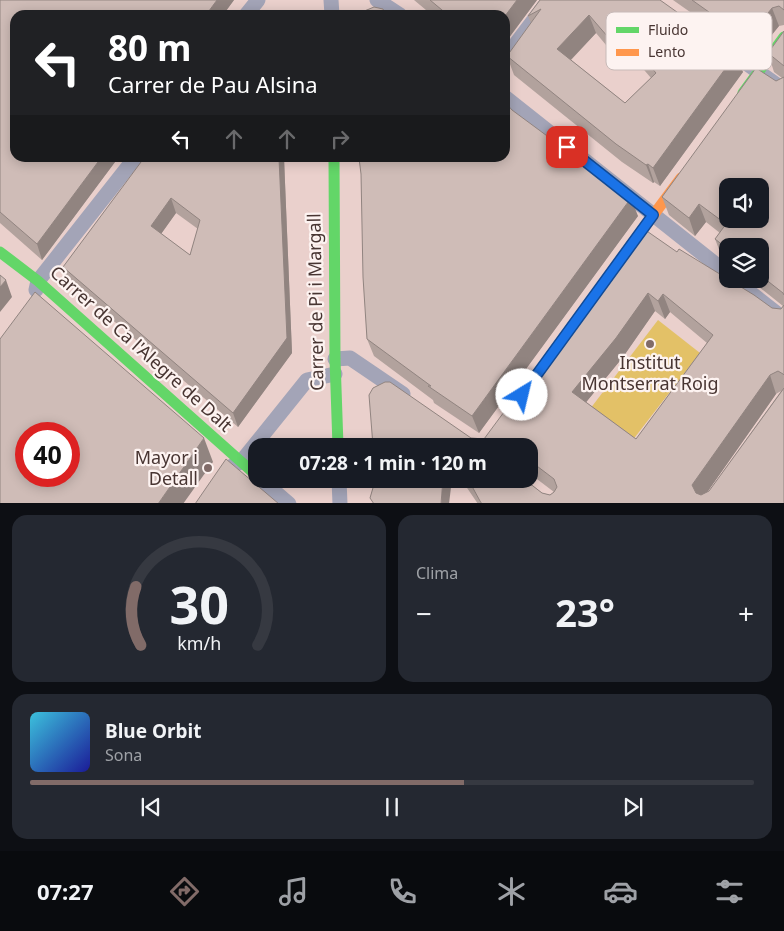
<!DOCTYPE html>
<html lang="es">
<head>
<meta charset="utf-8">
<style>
	:root { --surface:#171b24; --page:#242831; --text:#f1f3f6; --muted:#9ea1a6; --line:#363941; --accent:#816b68 }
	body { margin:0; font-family:"Noto Sans",sans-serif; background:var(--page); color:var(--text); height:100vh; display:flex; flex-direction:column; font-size:19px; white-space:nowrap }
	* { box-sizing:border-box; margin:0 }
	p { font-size:16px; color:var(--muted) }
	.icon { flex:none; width:28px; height:28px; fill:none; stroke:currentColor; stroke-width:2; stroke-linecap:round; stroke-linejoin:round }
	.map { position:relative; height:503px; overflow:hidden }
	.drawer { display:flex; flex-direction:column; gap:12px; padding:12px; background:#0d0f14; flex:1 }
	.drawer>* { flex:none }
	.hud { position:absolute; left:10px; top:10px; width:500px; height:152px; border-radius:15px; box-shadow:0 2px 12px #0003; background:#202124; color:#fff; overflow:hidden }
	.controls { position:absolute; left:719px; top:178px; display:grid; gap:10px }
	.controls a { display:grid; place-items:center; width:50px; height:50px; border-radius:10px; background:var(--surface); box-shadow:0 2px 12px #0003; font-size:25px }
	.speed { position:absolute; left:15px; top:422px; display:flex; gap:10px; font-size:25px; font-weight:700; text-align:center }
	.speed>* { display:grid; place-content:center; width:65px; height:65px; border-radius:50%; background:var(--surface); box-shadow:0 2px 12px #0003; line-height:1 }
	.speed .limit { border:8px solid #d22; background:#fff; color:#111 }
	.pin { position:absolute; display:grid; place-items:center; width:42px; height:42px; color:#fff; margin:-21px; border-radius:10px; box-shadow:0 2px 8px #0006 }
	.me { position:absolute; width:55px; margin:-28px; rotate:36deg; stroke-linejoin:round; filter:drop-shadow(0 0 4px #0008) }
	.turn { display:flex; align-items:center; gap:18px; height:105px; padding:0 15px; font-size:22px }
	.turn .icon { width:65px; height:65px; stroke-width:2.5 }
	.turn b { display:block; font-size:35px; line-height:42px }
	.lanes { display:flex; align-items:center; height:48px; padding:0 15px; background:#0003; justify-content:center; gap:25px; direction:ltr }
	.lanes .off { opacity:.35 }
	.big { font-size:38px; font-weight:700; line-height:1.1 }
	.drawer .card { flex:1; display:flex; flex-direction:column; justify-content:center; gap:8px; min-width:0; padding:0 18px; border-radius:15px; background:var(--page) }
	.drawer .dial { align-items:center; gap:0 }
	.dial svg { height:130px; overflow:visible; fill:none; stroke:var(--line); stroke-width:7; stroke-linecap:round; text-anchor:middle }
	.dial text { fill:var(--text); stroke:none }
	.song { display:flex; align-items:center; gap:15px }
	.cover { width:60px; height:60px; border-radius:8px; background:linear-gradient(135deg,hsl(190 70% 55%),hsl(240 70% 35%)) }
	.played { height:5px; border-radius:2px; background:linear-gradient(90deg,var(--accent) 60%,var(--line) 60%) }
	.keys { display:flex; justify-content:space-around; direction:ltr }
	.heat { display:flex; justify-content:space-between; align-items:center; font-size:28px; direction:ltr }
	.drawer .tiles { flex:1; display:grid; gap:12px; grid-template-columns:1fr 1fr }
	.card:last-child { grid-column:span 2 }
	.trip { position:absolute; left:248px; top:438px; width:290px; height:50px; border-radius:15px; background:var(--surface); box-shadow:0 2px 12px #0003; font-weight:700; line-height:50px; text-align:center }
	.tab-bar { display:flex; height:80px; justify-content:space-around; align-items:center; background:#090b0e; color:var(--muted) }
	.tab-bar .icon { width:35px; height:35px }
	.tab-bar .active { color:var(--accent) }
	.tab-bar b { font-size:22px; color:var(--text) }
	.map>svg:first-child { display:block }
</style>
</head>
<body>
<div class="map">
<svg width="784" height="504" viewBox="0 0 784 504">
	<rect width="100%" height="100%" fill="#ead0cc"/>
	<path fill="#e3c167" d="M658 320 700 353 632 441 590 409Z"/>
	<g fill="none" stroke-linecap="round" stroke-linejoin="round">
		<path stroke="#a3a4b7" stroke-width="15" d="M331 0 332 15
			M377 0 400 15
			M246 15 258 0
			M722 46 784 90
			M505 58 549 0
			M505 97 728 274
			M733 279 784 319
			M36 290 38 281 135 158
			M335 359 350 358 403 394
			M232 466 241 462 307 380 335 374
			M260 479 289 504
			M339 479 340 504"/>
		<path stroke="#63d668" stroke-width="11" d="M743 93 784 37
			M334 158 335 359 338 446
			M0 252 38 281 256 475"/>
		<path stroke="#ff974d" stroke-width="11" d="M626 252 681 178"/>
	</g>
	<path fill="#b2a29d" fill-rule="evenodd" d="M0 0H234L223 15H15V158H118L42 260 0 223Z
		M414 0H537L505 43V15H432Z
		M540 0H660L743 72 660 186 654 182 653 183 622 162 514 75 507 56 531 23 528 16ZM596 33 621 63 627 50 651 78 625 103 571 60Z
		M673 0H784V25L779 26 754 57Z
		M784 31V504H478L461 479H524L542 493 550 495 554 492 529 473V446L471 438 484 439 677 252 772 308 781 309 783 306 749 279H760V246H728V262L722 257 715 239 720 233 706 222 695 236 669 215 662 197 776 81 782 78 774 72 768 53ZM655 311 665 319 670 312 707 343 636 439 586 402 623 357ZM781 391 709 491 707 492 776 394Z
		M512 110 638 216 479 433 434 403 433 400 374 356 367 339 361 174Z
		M144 158H284L292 353 238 427 68 282 63 267ZM176 213 198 229 190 255 161 234Z"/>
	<path fill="#918480" d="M217 0H234L223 15H206Z
		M517 0H537L505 43V16Z
		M772 8 779 26 754 57 747 39Z
		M589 15 596 33 564 67 557 49Z
		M621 32 627 50 621 63 614 44Z
		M736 54 743 72 660 186 653 168Z
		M101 158H118L42 260 37 244Z
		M279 158H284L292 353 238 427 233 413Z
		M648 164 654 182 653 183 646 165Z
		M171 198 176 213 156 241 151 226Z
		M631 198 638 216 479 433 472 416Z
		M699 204 706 222 695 236 689 218Z
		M6 280 12 297 0 312V287Z
		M648 293 655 311 623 357 579 411 572 392Z
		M663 294 670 312 665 319 658 301Z
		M770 375 776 394 699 504 692 485Z
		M204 438 213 462 183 504H158Z
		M443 479H452L449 504H441Z"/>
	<path fill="#cfbcb7" stroke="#918480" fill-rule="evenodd" d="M0 0H217L206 15H15V158H101L37 244 0 212Z
		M430 0H517L505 16 448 15Z
		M540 0H660L736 54 653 168 648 164 646 165 616 144 507 56 541 9 528 16ZM589 15 614 44 621 32 656 73 625 103 557 49Z
		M692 0H784V10L779 6 772 8 747 39Z
		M374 7 383 9 386 15H359L362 12Z
		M257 11 267 12 270 15H249Z
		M784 31V66L768 53Z
		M756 68 776 81 784 77V295L783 293 760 275V246H728V249L715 239 726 224 699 204 689 218 662 197ZM728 186H760V219H728Z
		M505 102 512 110 631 198 472 416 428 386H431L367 339 363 277 361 174 359 158H505Z
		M144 158H279L287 338 233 413 63 267ZM171 198 200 220 190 255 151 226Z
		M641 227 677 252 679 249 754 295 772 308 781 309 784 305V375L783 374 778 371 770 375 692 485 696 493 701 495 709 491 784 388V504H482L480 501 468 479H524L542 493 550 495 554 492 557 487 554 479 529 460V446H373L369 395 373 388 385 382H390L471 438 484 439ZM648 293 658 301 663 294 713 335 636 439 572 392 616 338Z
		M0 275 6 280 0 287Z
		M35 292 204 438 158 504H0V339ZM26 434H69V476H26Z
		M226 459 279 504H195Z
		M375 479H443L441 504H374L370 498 375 481Z"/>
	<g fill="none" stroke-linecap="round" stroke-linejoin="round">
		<g stroke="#114b97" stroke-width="12">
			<path id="route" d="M522 395 653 215 567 147"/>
		</g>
		<use href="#route" stroke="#1a73e8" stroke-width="9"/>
	</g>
	<g fill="#816b68" stroke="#fdf3f1" stroke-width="2">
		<circle cx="650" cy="344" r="5"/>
		<circle cx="208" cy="468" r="5"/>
	</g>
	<g text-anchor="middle" stroke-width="4.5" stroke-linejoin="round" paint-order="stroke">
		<g font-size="18" fill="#483532" stroke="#fdf3f1">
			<text transform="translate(316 302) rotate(-91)" y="6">Carrer de Pi i Margall</text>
			<text transform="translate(141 349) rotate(42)" y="6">Carrer de Ca l'Alegre de Dalt</text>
		</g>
		<g font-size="18" fill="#483532" stroke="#fdf3f1">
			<text x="650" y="369">Institut<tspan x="650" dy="21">Montserrat Roig</tspan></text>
			<text x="198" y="464" text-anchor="end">Mayor i<tspan x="198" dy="21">Detall</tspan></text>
		</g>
	</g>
	<rect x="606" y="12" width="166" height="58" rx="8" fill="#fdf3f1" stroke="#c7bab8" stroke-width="1"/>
	<rect x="616" y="27" width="23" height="6" fill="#63d668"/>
	<rect x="616" y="49" width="23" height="7" fill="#ff974d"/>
	<g font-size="14" fill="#483532">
		<text x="648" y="35">Fluido</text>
		<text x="648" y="57">Lento</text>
	</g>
</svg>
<div class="controls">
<a><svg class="icon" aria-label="sound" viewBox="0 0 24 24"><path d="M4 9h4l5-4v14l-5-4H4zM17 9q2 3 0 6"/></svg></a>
<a><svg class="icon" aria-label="layers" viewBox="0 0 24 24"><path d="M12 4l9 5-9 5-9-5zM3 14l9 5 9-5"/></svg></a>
</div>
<div class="speed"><div class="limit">40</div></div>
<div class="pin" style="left:567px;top:147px;background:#d93025"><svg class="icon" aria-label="arrive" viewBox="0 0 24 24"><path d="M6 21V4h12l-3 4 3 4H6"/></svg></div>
<svg class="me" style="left:522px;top:395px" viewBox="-20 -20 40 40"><circle r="19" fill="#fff"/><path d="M0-13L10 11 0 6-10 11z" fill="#1a73e8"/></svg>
<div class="trip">07:28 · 1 min · 120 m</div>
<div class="hud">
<div class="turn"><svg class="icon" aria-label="left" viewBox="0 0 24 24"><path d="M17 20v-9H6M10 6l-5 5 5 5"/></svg><div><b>80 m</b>Carrer de Pau Alsina</div></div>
<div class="lanes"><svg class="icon" aria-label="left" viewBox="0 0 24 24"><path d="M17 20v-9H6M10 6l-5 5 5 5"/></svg><svg class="icon off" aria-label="ahead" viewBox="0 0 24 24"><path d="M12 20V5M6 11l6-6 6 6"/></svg><svg class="icon off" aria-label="ahead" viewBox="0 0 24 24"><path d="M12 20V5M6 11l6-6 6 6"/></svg><svg class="icon off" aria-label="right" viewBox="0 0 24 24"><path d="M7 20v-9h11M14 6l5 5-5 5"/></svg></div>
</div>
</div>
<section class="drawer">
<div class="tiles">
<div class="card dial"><svg viewBox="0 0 100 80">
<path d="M14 69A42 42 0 1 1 86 69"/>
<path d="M14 69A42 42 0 0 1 11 33" stroke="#816b68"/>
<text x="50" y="56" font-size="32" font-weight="700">30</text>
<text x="50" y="72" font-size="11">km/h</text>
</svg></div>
<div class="card"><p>Clima</p>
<div class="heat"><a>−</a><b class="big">23°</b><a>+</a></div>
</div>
<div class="card">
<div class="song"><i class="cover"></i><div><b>Blue Orbit</b><p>Sona</p></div></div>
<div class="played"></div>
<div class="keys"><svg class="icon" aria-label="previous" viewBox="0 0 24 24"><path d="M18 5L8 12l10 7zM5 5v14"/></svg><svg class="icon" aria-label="pause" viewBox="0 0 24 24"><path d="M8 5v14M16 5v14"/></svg><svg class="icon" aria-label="next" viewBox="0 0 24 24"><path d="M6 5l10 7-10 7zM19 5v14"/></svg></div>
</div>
</div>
</section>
<nav class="tab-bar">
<b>07:27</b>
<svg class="icon active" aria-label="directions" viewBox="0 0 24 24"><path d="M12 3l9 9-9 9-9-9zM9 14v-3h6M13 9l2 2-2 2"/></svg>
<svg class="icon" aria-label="music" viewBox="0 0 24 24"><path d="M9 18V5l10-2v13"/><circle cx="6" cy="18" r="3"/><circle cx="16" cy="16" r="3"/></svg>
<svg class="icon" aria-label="phone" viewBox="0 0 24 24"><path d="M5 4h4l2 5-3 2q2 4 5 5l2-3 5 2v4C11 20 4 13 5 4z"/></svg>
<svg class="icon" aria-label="climate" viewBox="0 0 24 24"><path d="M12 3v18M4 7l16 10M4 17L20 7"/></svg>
<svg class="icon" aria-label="car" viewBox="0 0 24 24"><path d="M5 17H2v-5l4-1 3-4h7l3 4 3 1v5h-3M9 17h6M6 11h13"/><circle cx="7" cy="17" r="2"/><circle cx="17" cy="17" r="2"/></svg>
<svg class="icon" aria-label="filters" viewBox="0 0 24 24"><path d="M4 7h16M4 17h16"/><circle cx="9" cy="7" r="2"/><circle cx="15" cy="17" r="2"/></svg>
</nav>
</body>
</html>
